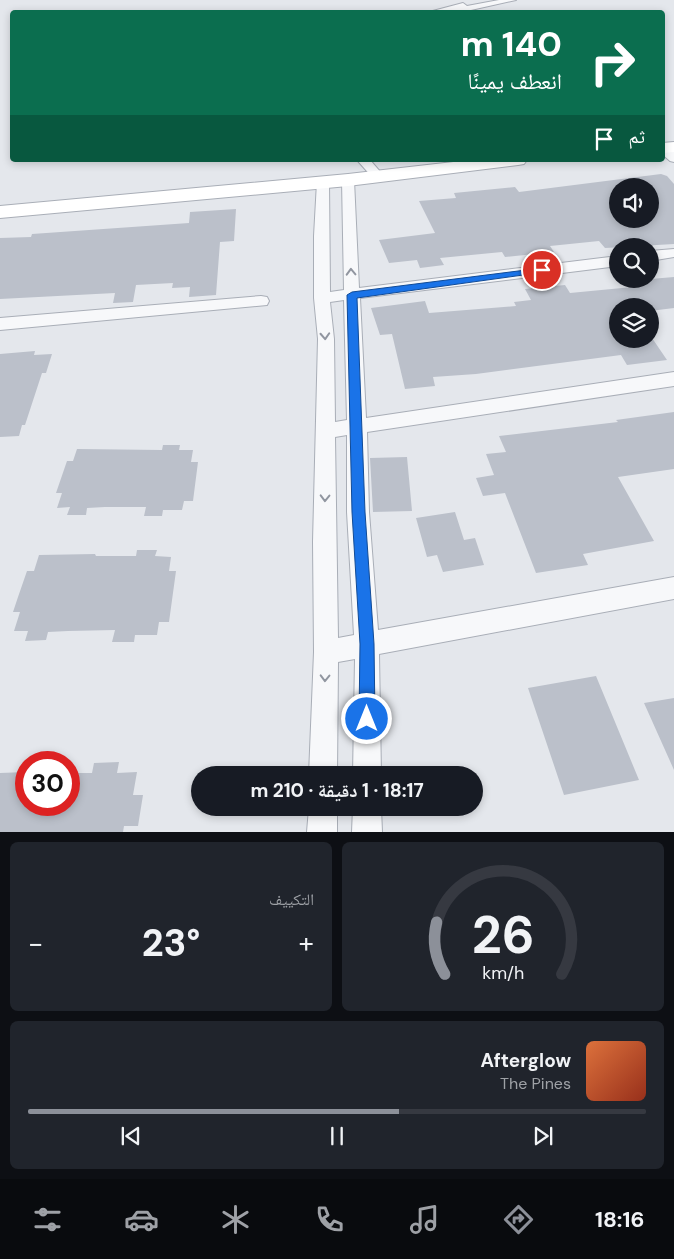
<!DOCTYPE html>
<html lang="ar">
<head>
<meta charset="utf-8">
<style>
	:root { --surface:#171b24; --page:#20242c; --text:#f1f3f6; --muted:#9ea1a6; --line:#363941; --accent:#8c9099 }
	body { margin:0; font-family:"DM Sans","Noto Naskh Arabic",sans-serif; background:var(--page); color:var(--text); direction:rtl; height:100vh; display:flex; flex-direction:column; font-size:19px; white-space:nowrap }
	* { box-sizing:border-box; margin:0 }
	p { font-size:16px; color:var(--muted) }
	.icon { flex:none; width:28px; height:28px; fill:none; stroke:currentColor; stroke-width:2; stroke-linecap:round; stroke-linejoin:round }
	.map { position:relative; height:832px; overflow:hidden; direction:ltr }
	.drawer { display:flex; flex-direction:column; gap:10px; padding:10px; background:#0d0f14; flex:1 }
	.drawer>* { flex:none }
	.guide { position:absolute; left:10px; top:10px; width:655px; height:152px; border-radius:5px; box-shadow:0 2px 8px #0003; direction:rtl; background:#0b6e4f; color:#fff; overflow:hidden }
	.controls { position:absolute; left:609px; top:178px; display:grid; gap:10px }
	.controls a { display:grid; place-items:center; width:50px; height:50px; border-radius:50%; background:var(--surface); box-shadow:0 2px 8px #0003; font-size:25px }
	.speed { position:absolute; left:15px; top:751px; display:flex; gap:10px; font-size:25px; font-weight:700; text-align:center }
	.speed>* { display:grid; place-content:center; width:65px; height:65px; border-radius:50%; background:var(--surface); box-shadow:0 2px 8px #0003; line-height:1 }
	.speed .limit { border:8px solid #d22; background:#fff; color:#111 }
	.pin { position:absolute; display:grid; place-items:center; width:42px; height:42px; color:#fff; margin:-21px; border:2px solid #fff; border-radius:50%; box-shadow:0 1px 5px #0007 }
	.me { position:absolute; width:55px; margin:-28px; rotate:0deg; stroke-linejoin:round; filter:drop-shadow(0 0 4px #0008) }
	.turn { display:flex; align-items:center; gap:18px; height:105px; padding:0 20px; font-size:22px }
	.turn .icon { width:65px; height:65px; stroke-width:2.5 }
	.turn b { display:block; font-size:35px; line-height:42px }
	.then { display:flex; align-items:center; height:48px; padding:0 20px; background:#0003; gap:10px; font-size:19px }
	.big { font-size:38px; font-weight:700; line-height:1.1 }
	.drawer .card { flex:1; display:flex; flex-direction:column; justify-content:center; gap:8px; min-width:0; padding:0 18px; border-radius:8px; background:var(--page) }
	.drawer .dial { align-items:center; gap:0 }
	.dial svg { height:130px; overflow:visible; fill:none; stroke:var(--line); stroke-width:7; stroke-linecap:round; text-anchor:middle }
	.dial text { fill:var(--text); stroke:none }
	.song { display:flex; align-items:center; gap:15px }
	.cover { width:60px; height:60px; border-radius:8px; background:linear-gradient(135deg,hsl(20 70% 55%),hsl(10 70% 35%)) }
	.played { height:5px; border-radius:2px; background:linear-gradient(90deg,var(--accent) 60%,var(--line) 60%) }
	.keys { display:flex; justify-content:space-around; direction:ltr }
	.heat { display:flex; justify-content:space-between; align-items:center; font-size:28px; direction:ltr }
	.drawer .tiles { flex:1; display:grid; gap:10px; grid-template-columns:1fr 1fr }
	.card:last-child { grid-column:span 2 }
	.trip { position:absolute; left:191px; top:766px; width:292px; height:50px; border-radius:25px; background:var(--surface); box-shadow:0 2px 8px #0003; font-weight:700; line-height:50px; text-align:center; direction:rtl }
	.tab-bar { display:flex; height:80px; justify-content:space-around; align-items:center; background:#090b0e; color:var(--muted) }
	.tab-bar .icon { width:35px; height:35px }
	.tab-bar .on { color:var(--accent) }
	.tab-bar b { font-size:22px; color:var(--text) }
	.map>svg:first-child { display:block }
</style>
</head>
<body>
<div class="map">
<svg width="674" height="832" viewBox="0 0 674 832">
	<rect width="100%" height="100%" fill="#e4e7ec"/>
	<path fill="#bbc0ca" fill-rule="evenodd" d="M661 174 667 176 674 184V244L605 248 599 241 550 246 554 252 505 257 502 252 440 258 444 265 420 268 417 260 389 263 379 240 435 233 419 201 456 198 454 193 515 187 519 192ZM618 186H650V219H618Z
		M236 209 234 241 220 242 216 295 189 297 190 287 172 288 173 283 136 285 133 302 113 303 115 293 0 299V238L31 237 32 234 189 223 190 212Z
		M674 277V308L650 311V306H618V339H650V335L667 360 627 365 621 355 476 374 433 377 435 386 405 389 392 334 380 335 371 308 425 301 429 313 516 306 514 302 531 300 525 289 565 285 570 293 643 286 639 280Z
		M35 351 34 355 52 354 46 373H42L25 425H22L19 436 0 437V354Z
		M674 412V469L618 477 654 541 583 554 588 565 536 573 505 493 483 496 476 478 494 475 486 454 506 452 499 436 618 422 616 420Z
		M163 445H180L179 450H193L191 462H198L193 501H184L182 510H163L162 516H144L146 507H105L87 508 86 515H67L70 507 57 508 62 493H56L67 461H73L77 449 162 450Z
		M407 457 412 511 373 512 370 458Z
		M455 512 464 540 475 538 484 565 443 572 437 555 427 557 416 518Z
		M137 550H157L155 556 171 557 169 571H176L169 622H159L157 635H135L134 642H112L115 630 68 631 48 632 46 640 25 641 28 631H14L20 612H13L18 597 27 571H34L39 555 95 554 96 556H136Z
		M596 676 639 780 564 795 528 688Z
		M674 698V770L644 703Z
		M119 762 117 773 137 772 133 795H143L138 826H124L123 832H0V773L26 772V805H69V773H92L94 763Z"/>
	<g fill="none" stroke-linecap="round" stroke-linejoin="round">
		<g stroke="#a9aeb7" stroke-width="2">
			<path id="street" d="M499 0H516L462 12H429L463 3 467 6Z
				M662 145H667L674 152V162L670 161 662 154Z
				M357 160H370L383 175 377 179 373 178Z
				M348 176 354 180 359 288 618 256V266L360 298 366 418 674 372V386L367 432 369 512 378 630 674 577V599L379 654 381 775H353L355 659 338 662 337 775H309L314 652 313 542 318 339 314 298V236L317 182 323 178 329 182 330 292 344 290 342 180ZM344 300 347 420 335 422 334 339 330 302ZM347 435V512L354 635 338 638 335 437Z
				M674 249V257L650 261V251Z
				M261 296 267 297 269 301 267 305 0 330V318Z
				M309 808H337V832H307Z
				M353 808H381L382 832H352Z"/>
		</g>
		<g stroke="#a9aeb7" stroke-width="2">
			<path id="secondary" d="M674 142V152L662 153V143Z
				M471 160H527L524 164 518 165 348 186 0 218V206L348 174Z"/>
		</g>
		<use href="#street" fill="#f7f8fa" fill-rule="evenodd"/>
		<use href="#secondary" fill="#fff" fill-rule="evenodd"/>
	</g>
	<defs><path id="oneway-chevron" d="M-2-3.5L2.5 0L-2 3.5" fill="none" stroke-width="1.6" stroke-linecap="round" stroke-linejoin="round" transform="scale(1.25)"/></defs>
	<g stroke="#9196a0">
		<use href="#oneway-chevron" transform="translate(351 272) rotate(-92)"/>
		<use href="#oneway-chevron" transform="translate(325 336) rotate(87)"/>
		<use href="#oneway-chevron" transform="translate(325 498) rotate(91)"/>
		<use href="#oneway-chevron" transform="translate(325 678) rotate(91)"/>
	</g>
	<path fill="#1a73e8" stroke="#114b97" d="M542 268 546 270 545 272 357 298 365 512 374 644 375 719 372 725 367 727 361 725 359 719 360 644 352 512 347 295 352 292Z"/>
</svg>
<div class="controls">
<a><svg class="icon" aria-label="sound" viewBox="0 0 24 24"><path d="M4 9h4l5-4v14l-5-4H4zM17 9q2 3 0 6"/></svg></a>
<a><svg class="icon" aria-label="search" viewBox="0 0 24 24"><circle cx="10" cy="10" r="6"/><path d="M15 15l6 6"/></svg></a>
<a><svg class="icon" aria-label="layers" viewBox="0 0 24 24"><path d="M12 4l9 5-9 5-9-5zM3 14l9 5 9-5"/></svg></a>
</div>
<div class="speed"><div class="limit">30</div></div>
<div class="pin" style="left:542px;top:270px;background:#d93025"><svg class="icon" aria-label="arrive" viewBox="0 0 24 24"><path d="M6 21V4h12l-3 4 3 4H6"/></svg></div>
<svg class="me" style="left:367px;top:719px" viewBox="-20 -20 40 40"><circle r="17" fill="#1a73e8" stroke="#fff" stroke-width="3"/><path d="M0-11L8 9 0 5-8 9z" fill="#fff"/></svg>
<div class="trip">18:17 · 1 دقيقة · 210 m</div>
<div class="guide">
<div class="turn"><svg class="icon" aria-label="right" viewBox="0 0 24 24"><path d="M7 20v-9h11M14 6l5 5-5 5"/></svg><div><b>140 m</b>انعطف يمينًا</div></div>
<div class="then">ثم<svg class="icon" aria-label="arrive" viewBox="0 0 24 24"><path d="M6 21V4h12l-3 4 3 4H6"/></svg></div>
</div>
</div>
<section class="drawer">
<div class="tiles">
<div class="card dial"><svg viewBox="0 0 100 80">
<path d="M14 69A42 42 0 1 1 86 69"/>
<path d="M14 69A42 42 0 0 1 9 37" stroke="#8c9099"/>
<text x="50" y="56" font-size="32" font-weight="700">26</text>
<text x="50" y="72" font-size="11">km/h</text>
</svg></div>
<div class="card"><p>التكييف</p>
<div class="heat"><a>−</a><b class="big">23°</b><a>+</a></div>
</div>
<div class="card">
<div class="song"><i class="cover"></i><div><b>Afterglow</b><p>The Pines</p></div></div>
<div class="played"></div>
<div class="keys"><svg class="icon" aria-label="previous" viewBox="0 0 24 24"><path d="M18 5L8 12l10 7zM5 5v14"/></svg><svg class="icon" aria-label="pause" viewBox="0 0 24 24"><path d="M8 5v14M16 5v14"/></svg><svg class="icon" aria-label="next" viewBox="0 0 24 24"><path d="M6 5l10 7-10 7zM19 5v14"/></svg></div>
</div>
</div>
</section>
<nav class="tab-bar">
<b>18:16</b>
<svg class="icon on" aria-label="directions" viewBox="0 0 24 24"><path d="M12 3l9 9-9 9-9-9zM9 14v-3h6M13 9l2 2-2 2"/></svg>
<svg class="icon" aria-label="music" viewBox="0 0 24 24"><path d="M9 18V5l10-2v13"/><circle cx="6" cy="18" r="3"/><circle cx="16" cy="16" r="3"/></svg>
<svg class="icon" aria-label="phone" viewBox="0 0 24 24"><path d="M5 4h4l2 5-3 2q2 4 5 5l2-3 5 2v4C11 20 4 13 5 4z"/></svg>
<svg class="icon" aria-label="climate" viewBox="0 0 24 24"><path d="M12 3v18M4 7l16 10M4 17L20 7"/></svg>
<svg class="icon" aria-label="car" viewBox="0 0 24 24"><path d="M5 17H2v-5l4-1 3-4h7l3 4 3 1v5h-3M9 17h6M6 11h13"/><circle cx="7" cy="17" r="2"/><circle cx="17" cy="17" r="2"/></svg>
<svg class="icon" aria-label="filters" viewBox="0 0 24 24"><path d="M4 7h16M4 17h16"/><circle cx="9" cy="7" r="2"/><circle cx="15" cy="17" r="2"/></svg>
</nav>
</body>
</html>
